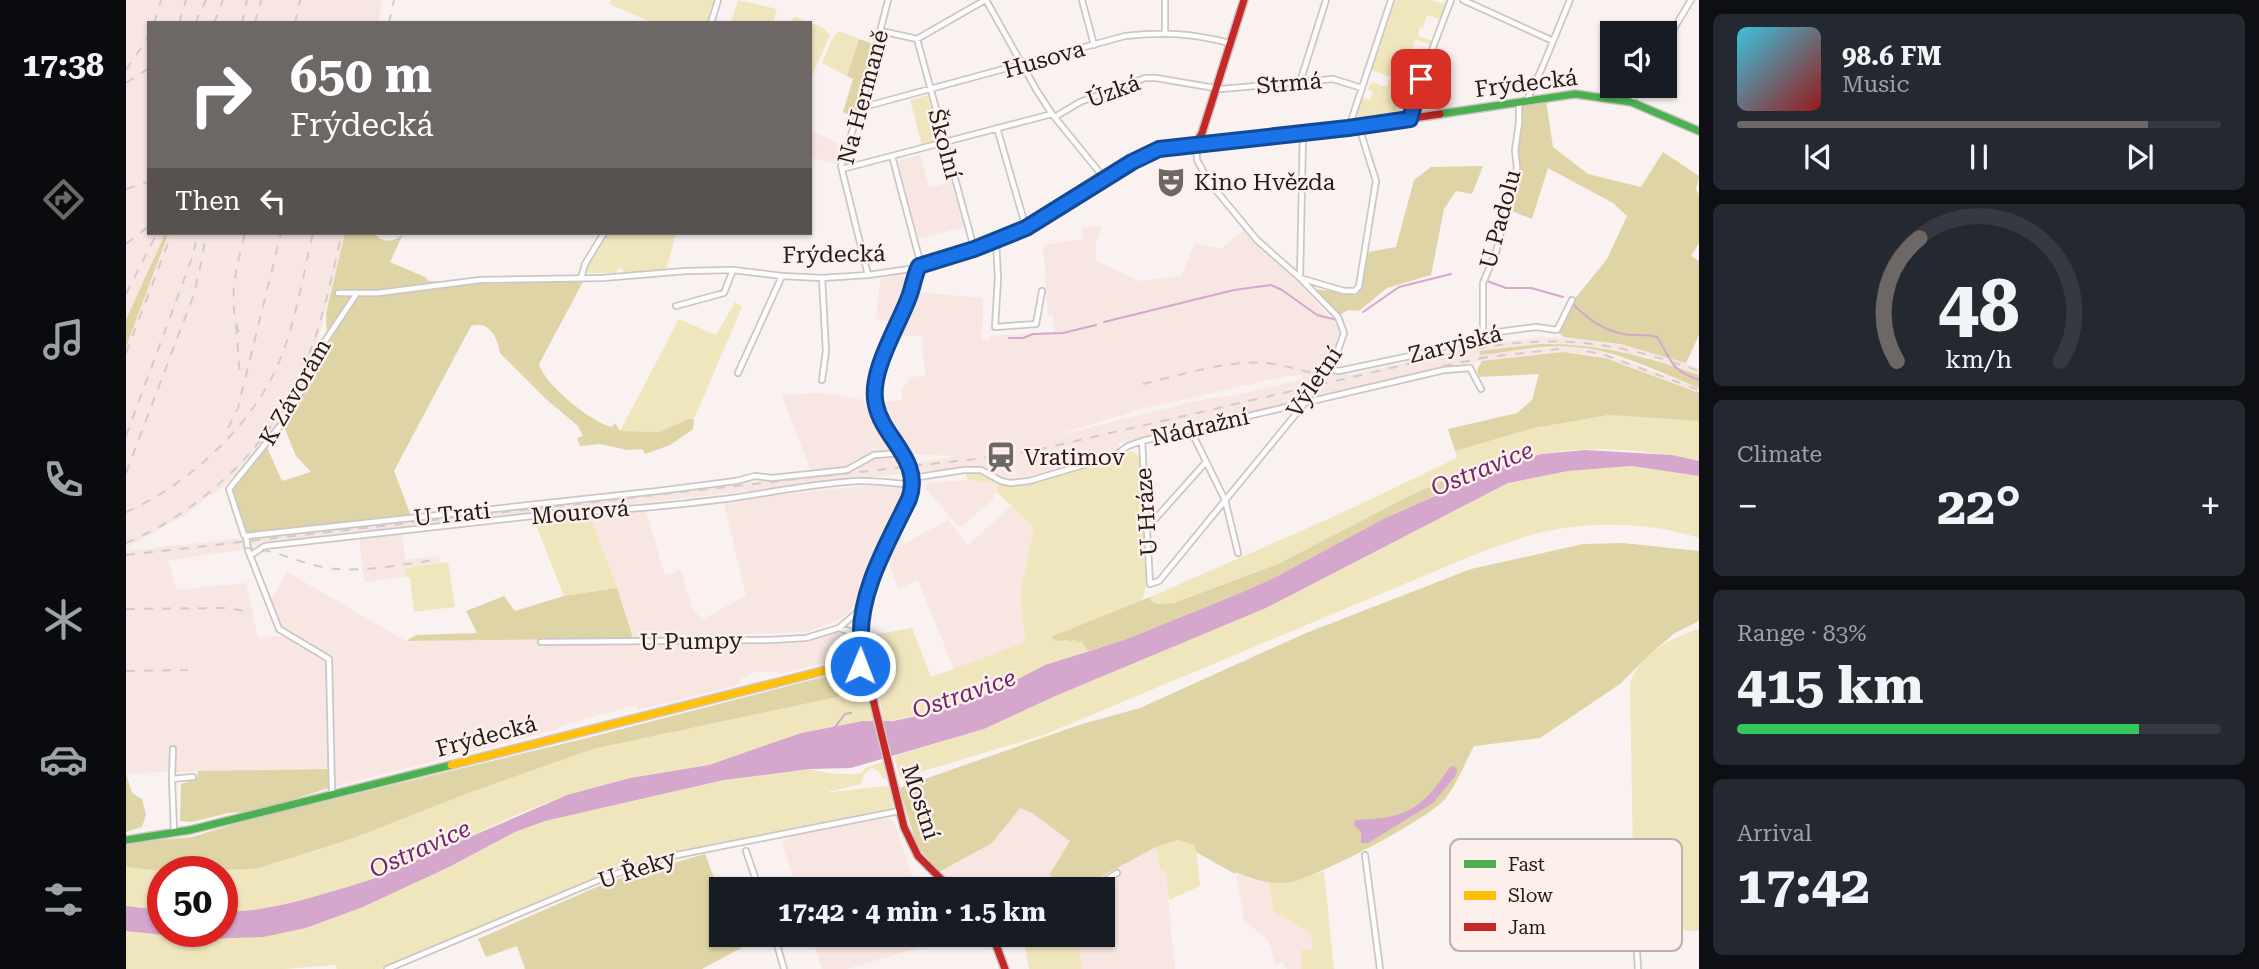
<!DOCTYPE html>
<html lang="en">
<head>
<meta charset="utf-8">
<style>
	:root { --surface:#171b24; --page:#242831; --text:#f1f3f6; --muted:#9ea1a6; --line:#363941; --accent:#6d6765 }
	body { margin:0; font-family:"Roboto Serif",serif; background:var(--page); color:var(--text); height:100vh; display:flex; flex-direction:column; font-size:26px; white-space:nowrap }
	* { box-sizing:border-box; margin:0 }
	p { font-size:23px; color:var(--muted) }
	.icon { flex:none; width:38px; height:38px; fill:none; stroke:currentColor; stroke-width:2; stroke-linecap:round; stroke-linejoin:round }
	.map { position:relative; flex:1; overflow:hidden }
	.details { display:flex; flex-direction:column; gap:14px; padding:14px; background:#0d0f14; width:560px }
	.details>* { flex:none }
	.hud { position:absolute; left:21px; top:21px; width:665px; height:214px; border-radius:0px; box-shadow:0 2px 5px #0004; background:#6d6765; color:#fff; overflow:hidden }
	.controls { position:absolute; left:1474px; top:21px; display:grid; gap:14px }
	.controls a { display:grid; place-items:center; width:77px; height:77px; border-radius:0px; background:var(--surface); box-shadow:0 2px 5px #0004; font-size:35px }
	.speed { position:absolute; left:21px; top:856px; display:flex; gap:14px; font-size:35px; font-weight:700; text-align:center }
	.speed>* { display:grid; place-content:center; width:91px; height:91px; border-radius:50%; background:var(--surface); box-shadow:0 2px 5px #0004; line-height:1 }
	.speed .limit { border:10px solid #d22; background:#fff; color:#111 }
	.pin { position:absolute; display:grid; place-items:center; width:60px; height:60px; color:#fff; margin:-30px; border-radius:14px; box-shadow:0 4px 10px #0006 }
	.me { position:absolute; width:77px; margin:-38px; rotate:1deg; stroke-linejoin:round; filter:drop-shadow(0 0 5px #0008) }
	.turn { display:flex; align-items:center; gap:24px; height:147px; padding:0 28px; font-size:32px }
	.turn .icon { width:91px; height:91px; stroke-width:2.5 }
	.turn b { display:block; font-size:49px; line-height:60px }
	.then { display:flex; align-items:center; height:66px; padding:0 28px; background:#0003; gap:14px; font-size:26px }
	.big { font-size:52px; font-weight:700; line-height:1.1 }
	.details .widget { flex:1; display:flex; flex-direction:column; justify-content:center; gap:10px; min-width:0; padding:0 24px; border-radius:10px; background:var(--page) }
	.details .dial { align-items:center; gap:0 }
	.dial svg { height:182px; overflow:visible; fill:none; stroke:var(--line); stroke-width:7; stroke-linecap:round; text-anchor:middle }
	.dial text { fill:var(--text); stroke:none }
	.song { display:flex; align-items:center; gap:21px }
	.cover { width:84px; height:84px; border-radius:10px; background:linear-gradient(135deg,hsl(190 70% 55%),hsl(0 70% 35%)) }
	.played { height:7px; border-radius:4px; background:linear-gradient(90deg,var(--accent) 85%,var(--line) 85%) }
	.keys { display:flex; justify-content:space-around; direction:ltr }
	.heat { display:flex; justify-content:space-between; align-items:center; font-size:38px; direction:ltr }
	.charge { height:10px; border-radius:5px; background:linear-gradient(90deg,#34c759 83%,var(--line) 0) }
	.trip { position:absolute; left:583px; top:877px; width:406px; height:70px; border-radius:0px; background:var(--surface); box-shadow:0 2px 5px #0004; font-weight:700; line-height:70px; text-align:center }
	main { display:flex; flex:1; min-height:0 }
	.menu { display:flex; flex-direction:column; width:126px; justify-content:space-around; align-items:center; background:#090b0e; color:var(--muted) }
	.menu .icon { width:49px; height:49px }
	.menu .selected { color:var(--accent) }
	.menu b { font-size:32px; color:var(--text) }
	.map>svg:first-child { display:block }
</style>
</head>
<body>
<main>
<nav class="menu">
<b>17:38</b>
<svg class="icon selected" aria-label="directions" viewBox="0 0 24 24"><path d="M12 3l9 9-9 9-9-9zM9 14v-3h6M13 9l2 2-2 2"/></svg>
<svg class="icon" aria-label="music" viewBox="0 0 24 24"><path d="M9 18V5l10-2v13"/><circle cx="6" cy="18" r="3"/><circle cx="16" cy="16" r="3"/></svg>
<svg class="icon" aria-label="phone" viewBox="0 0 24 24"><path d="M5 4h4l2 5-3 2q2 4 5 5l2-3 5 2v4C11 20 4 13 5 4z"/></svg>
<svg class="icon" aria-label="climate" viewBox="0 0 24 24"><path d="M12 3v18M4 7l16 10M4 17L20 7"/></svg>
<svg class="icon" aria-label="car" viewBox="0 0 24 24"><path d="M5 17H2v-5l4-1 3-4h7l3 4 3 1v5h-3M9 17h6M6 11h13"/><circle cx="7" cy="17" r="2"/><circle cx="17" cy="17" r="2"/></svg>
<svg class="icon" aria-label="filters" viewBox="0 0 24 24"><path d="M4 7h16M4 17h16"/><circle cx="9" cy="7" r="2"/><circle cx="15" cy="17" r="2"/></svg>
</nav>
<div class="map">
<svg width="1573" height="969" viewBox="0 0 1573 969">
	<rect width="100%" height="100%" fill="#f9f2f0"/>
	<path fill="#f7e6e2" fill-rule="evenodd" d="M0 0H257L252 23H23V233H219L191 344 180 372 154 421 127 456 99 485 57 516 0 548Z
		M684 130 718 146 712 164 684 158Z
		M794 155 803 188 825 182 838 227 792 239 773 164 774 160Z
		M976 226 969 245 971 261 1013 281 1055 276 1069 243 1095 249 1118 230 1128 243 1167 276 1211 326 1213 333 1211 345 1192 372 1224 375 1371 342 1414 337 1453 338 1519 349 1573 368V375L1517 356 1453 345 1414 344 1354 352 1356 355 1437 346 1470 350 1573 388V393L1468 355 1437 352 1406 355 1356 361 993 443V447L986 455 902 476 875 478 852 467 800 471 122 547 118 550 42 560 51 590 120 583 132 637 161 636 201 662 204 769 0 773V551L707 473 685 472 656 395 697 393 737 400 740 406 745 407 778 465 831 456 782 454 758 418 755 409 760 402 776 400V389L786 377 799 376 796 335 771 337 790 292 857 298 856 340 864 339V336L928 332 927 315H922L917 245 957 239 956 228ZM1176 375 1178 379 1107 396 1083 398 921 438 1015 409 1160 376Z
		M774 275 778 276 781 284 767 322 749 319 755 278Z
		M842 480 867 481 873 483V490L867 495 868 498 834 528 799 488 801 484 804 483Z
		M736 486H769L781 488 734 597 717 618 682 632 507 638 464 515 519 508 539 575 555 570 566 608 576 620 620 595 597 501Z
		M885 506 908 527 896 585 895 603 901 642 828 669 792 580 772 589 761 558 772 532 778 544 822 520 842 545Z
		M276 531 279 560 313 556 314 563 280 567V577L238 582 233 536Z
		M161 572 280 641 414 639 415 644H641L682 643 681 640 718 632 729 638 732 649 727 656 653 674 652 672H630L614 679V684L597 689 512 710 510 705 444 723 432 727V729L208 787 206 656 154 627 145 600Z
		M894 808 906 813 944 841 923 875 956 887 1030 847 1034 869 1039 868 1049 969H956L951 935 976 934V889H832L813 872 866 843Z
		M763 818 769 824 790 889H671L656 843 669 834Z
		M1110 872 1126 880 1143 882 1147 911 1184 933 1187 949 1175 950 1176 969H1161L1156 962 1149 965 1143 941 1118 920Z
		M685 935H804L807 944 720 969H696Z"/>
	<path fill="#f0e6be" d="M485 0H591L583 23H527L483 4Z
		M612 0 651 9 647 23H605Z
		M1269 0H1304L1317 4 1319 0H1322L1315 20 1301 15 1297 28 1294 27 1292 36 1307 41 1306 45 1289 39 1286 52 1300 57 1286 100 1284 94 1269 93 1271 113 1268 116 1227 124 1236 97 1244 100 1247 91 1242 90 1244 84 1247 85 1245 82 1261 87 1264 77 1245 70Z
		M668 17H670L698 28 704 36 684 80V23H664Z
		M713 31 733 39 721 76 696 63 707 37Z
		M802 95 814 138 812 141 796 145 784 100Z
		M479 233H550L540 271 497 273V270L492 268 490 273H458Z
		M609 302 616 307 568 419H562L535 432 494 431 553 319 590 335Z
		M1483 415 1573 421V461C1523 450 1468 445 1417 454 1390 458 1365 471 1340 482L1336 472 1285 495 1152 564 1048 603 1034 604 1025 601 1024 597 1207 517 1331 458 1329 451 1408 428Z
		M1006 451 1015 457 1023 577 1016 600 926 638 948 639 951 643 955 641 962 651 919 665 863 694 809 712 758 722 740 636 786 628 805 677 900 642 895 603 896 585 908 527 871 492 872 483 842 480 838 470H855L875 481 884 483 903 481Z
		M1506 466 1573 476V538C1526 523 1470 521 1422 531 1399 535 1377 545 1355 552L915 736 774 778 768 756 858 729 927 697 1140 608 1382 483 1442 471Z
		M464 515 491 588 438 596 408 520Z
		M322 562 329 607 288 612 284 578 280 577 279 568Z
		M1573 629V931L1546 930 1541 927 1536 857 1507 858 1504 683C1515 653 1544 638 1573 629Z
		M723 692 725 700 745 699 747 722 737 721 675 733 583 765 504 778 441 795 392 814 271 872 166 904 112 912H96V872H37V910L0 906V867L35 871 130 869 225 839 340 794 467 749 711 697Z
		M758 761 760 779 756 778 753 771 746 768 737 775 735 784 697 793 759 786 763 787 767 807 764 811 546 856 481 877 255 969H211L209 965 157 969H0V930L78 939 180 928 237 907 323 867 389 832 419 821 598 780 684 769C702 774 716 775 736 773L739 768Z
		M1051 840 1070 845 1074 886 1043 900 1039 869 1034 870 1030 847Z
		M1198 871 1208 969H1176L1175 950 1187 949 1184 933 1147 911 1143 882H1164Z
		M897 935H951L956 969H903Z"/>
	<path fill="#dfd4a6" d="M733 39 748 44 728 118 717 112 727 79 721 76Z
		M1420 100 1427 147 1462 174 1515 187 1537 152 1573 176 1570 190 1573 194V243L1565 256 1573 261V335L1560 363 1494 344 1438 337 1430 331 1447 301 1481 259 1501 216 1487 203 1422 168 1406 219 1383 210 1395 104Z
		M1357 166 1346 194 1330 191 1318 209 1305 275 1261 288 1233 311 1223 310 1213 315 1189 289 1232 294 1243 252 1270 247 1288 180 1305 167Z
		M219 233H248C255 243 268 243 277 234L264 262 299 277 303 281 365 284 458 280 413 364C418 384 466 423 486 427L489 423 494 431 534 432 562 419H568L567 429 544 445 519 454 516 449 501 450 474 444 454 446 451 438 457 436 452 426 420 399 374 353C372 338 363 320 345 326L268 471 285 516 120 533 107 491 108 487 141 447 156 481 185 472 170 456 158 427 201 349 200 313Z
		M39 234 41 237 0 347V320Z
		M1414 344C1470 343 1521 356 1573 375V388C1535 373 1489 349 1448 347 1418 344 1385 352 1355 355L1353 351Z
		M1437 352 1479 358 1573 393V421L1483 415 1408 428 1329 451 1322 429 1391 413 1406 400 1413 374 1353 377 1351 370 1356 361Z
		M1337 472 1340 482 1257 519 1146 579 1107 596 998 640 962 651 955 641 951 643 948 639 943 642 941 640 930 641 925 637 1024 597 1025 601 1032 604 1048 603 1152 564 1285 495Z
		M1497 543 1573 551V621L1549 633 1524 654 1494 684 1414 738 1348 746C1339 763 1331 783 1320 798 1306 817 1187 880 1163 882 1144 885 1127 880 1110 872L1109 874 1070 852 1069 845 1051 840 1030 847 956 887 940 883 923 875 944 841 906 813 894 808 866 843 813 872 791 846 773 788 956 724 1014 708 1180 633 1345 569 1457 544Z
		M491 588 507 638 280 641 290 635 351 633 340 611 378 596 389 611 438 596Z
		M716 672 723 692 711 697 467 749 340 794 225 839 130 869 35 871 0 867V843L66 837 122 820 461 738Z
		M204 769 203 788 130 811 102 813 66 822 54 821 55 784 71 779 72 771Z
		M0 774 6 793 16 799 20 815 16 827 0 832Z
		M579 854 595 896V934L610 935 615 948 576 969H399L391 946 360 957 352 939 482 882Z"/>
	<path fill="#d5a7cd" d="M1459 450 1546 455 1573 461V476L1506 466 1442 471 1382 483 1140 608 927 697 858 729 725 768 684 769 598 780 419 821 389 832 323 867 237 907 180 928 137 937 78 939 0 931V906L37 910V931H96V912C138 912 178 900 218 888 244 880 269 873 293 859L441 795 504 778 583 765 675 733 737 721H767L810 712 863 694 919 665 998 640 1107 596 1146 579 1257 519 1386 462 1416 454Z
		M1328 766 1331 770 1330 775 1307 803 1242 843H1235V832L1228 825 1229 820C1281 818 1294 811 1324 767Z"/>
	<g fill="none" stroke-linecap="round" stroke-linejoin="round">
		<path stroke="#d5a7cd" stroke-width="2" d="M1361 281 1380 288H1405L1437 297
			M1445 302C1459 317 1477 330 1497 334 1509 336 1520 334 1531 337 1547 362 1543 369 1573 380
			M1237 312 1273 287 1325 274
			M978 322 1108 290 1145 285 1156 290 1191 315 1211 320
			M883 338H897L907 334 937 333 970 325
			M709 727 719 714 725 713"/>
		<g stroke="#ccc7c5" stroke-width="8">
			<path id="street" d="M860 0 911 91 926 114 979 179
				M956 0 968 45
				M1039 0V32
				M1337 0 1427 41
				M585 23 592 0
				M755 31 791 39 859 0
				M791 39 848 248
				M1538 45 1565 0
				M1174 82 1200 0
				M1401 100 1416 68 1444 0
				M1505 102 1514 86
				M734 108 999 36C1040 32 1063 33 1104 43
				M929 117 954 102 1019 78H1030L1095 89 1207 79 1236 88
				M1284 119 1295 79 1325 0
				M1223 127 1265 0
				M871 128 898 221
				M1177 133 1174 278 1218 291H1229L1233 286 1250 181 1233 127
				M766 156 795 265
				M716 169 926 114
				M870 241 872 278 869 327 910 324 916 291
				M742 275 715 166 738 95 762 0
				M455 278 459 264 478 233
				M696 278 700 351 696 380
				M212 293H252L354 280 476 278 560 271 607 270 656 276 696 278 742 275 791 268
				M550 306 598 293 607 270
				M1357 336V283L1370 252 1391 168 1389 150 1393 123V102
				M1200 368 1213 371 1284 356 1372 332 1410 327 1431 330 1446 300
				M612 373 656 276
				M1064 429 1099 500 1112 553
				M1016 441 1024 584 1033 581 1179 403 1194 375 1212 350 1218 333 1212 317 1174 278 1131 240 1083 182 1071 160 1070 144
				M786 478 838 470H855L875 481 884 483 903 481 988 456 1002 446 1016 441 1318 370 1344 368 1355 389
				M1022 527 1080 462
				M120 536 532 491 610 481 629 476 646 478 721 470 748 455 776 453
				M125 555 139 546 433 513C488 511 544 506 599 499 644 493 687 483 733 481 751 480 768 484 786 484
				M713 628 736 608
				M415 642 644 640 680 638 713 628 735 635
				M47 749 46 779 67 777
				M46 779 48 832
				M206 794 203 659 153 629 122 550 120 536 118 535 103 489 154 426 178 387 197 344 231 293
				M620 851 633 889
				M1239 855 1254 969
				M1505 856 1512 969
				M966 889 991 873
				M648 934 658 969
				M261 969 480 877 546 856 773 811"/>
		</g>
		<g stroke="#ccc7c5" stroke-width="10">
			<path id="fast" d="M1314 114 1449 94 1505 102 1573 131
				M0 840 64 830 325 765"/>
		</g>
		<g stroke="#ccc7c5" stroke-width="10">
			<path id="slow" d="M761 544C784 496 798 486 765 436 758 425 750 412 749 397 747 366 768 335 779 307 785 293 787 279 793 266 839 252 883 238 924 213
				M325 765 728 663 731 666 736 665"/>
		</g>
		<g stroke="#ccc7c5" stroke-width="10">
			<path id="jam" d="M1070 144 1076 133 1118 0
				M924 213 1017 156 1051 146 1222 128 1314 114
				M761 544C745 580 733 614 736 654L778 827 792 856 825 889
				M866 934 879 969"/>
		</g>
		<use href="#street" stroke="#fefdfd" stroke-width="4.5"/>
		<use href="#fast" stroke="#4caf50" stroke-width="7"/>
		<use href="#slow" stroke="#ffc107" stroke-width="7"/>
		<use href="#jam" stroke="#c62828" stroke-width="7"/>
		<path stroke="#cfcdcc" stroke-width="2" stroke-dasharray="9 9" stroke-linecap="butt" d="M28 23 35 0
			M53 23 60 0
			M69 23 80 0
			M88 23 97 0
			M116 23 121 0
			M129 23 135 0
			M169 23 174 0
			M263 23 268 0
			M0 70 23 36
			M0 83 23 68
			M0 189 23 182
			M0 244 23 226
			M0 294 31 233
			M110 325 114 377
			M113 332C101 300 111 265 119 233
			M1461 351 1479 355 1573 390
			M0 353 46 233
			M1353 358 1433 349
			M1317 366 1362 357
			M1017 384C1056 375 1099 360 1140 363 1164 365 1185 375 1209 376
			M102 428 112 408 155 233
			M0 436 66 258 70 242
			M0 473 68 294 77 254 79 233
			M0 512C61 486 128 424 153 362 170 322 177 275 187 233
			M0 543C82 508 150 440 182 357 198 317 206 274 216 233
			M118 548C148 548 173 564 202 568 237 573 275 564 310 560
			M0 555 875 456 915 449 1343 350C1427 333 1493 342 1573 371
			M0 609 99 608 126 612
			M0 671 62 670"/>
	</g>
	<g fill="none" stroke-linecap="round" stroke-linejoin="round">
		<g stroke="#114b97" stroke-width="18">
			<path id="route" d="M734 666 737 662C734 656 736 649 735 642 732 592 762 543 783 499 797 460 757 439 750 405 742 373 772 327 783 297 787 287 788 276 793 266L848 249 900 228 1006 162 1033 149 1222 128 1284 119 1295 79"/>
		</g>
		<use href="#route" stroke="#1a73e8" stroke-width="12"/>
	</g>
	<defs>
		<g id="theatre-bare" transform="scale(2.415)"><path d="M-5-5.5Q0-4 5-5.5V0Q5 5 0 6Q-5 5-5 0ZM-3.3-2.5H-1v1.5H-3.3ZM1-2.5H3.3v1.5H1ZM-2.8 1Q0 5.5 2.8 1Z" fill="#6d6765" stroke="#fdf0ec" stroke-width="2.5" paint-order="stroke"/></g>
		<g id="station-bare" transform="scale(2.415)"><path d="M-3-6H3Q5-6 5-4V2Q5 4 3 4L4.5 6H3L1.5 4h-3L-3 6H-4.5L-3 4Q-5 4-5 2V-4Q-5-6-3-6ZM-3.5-4v3h7v-3ZM-3.5 1v1.5H-2V1ZM2 1v1.5H3.5V1Z" fill="#6d6765" stroke="#fdf0ec" stroke-width="2.5" paint-order="stroke"/></g>
	</defs>
	<g fill-rule="evenodd">
		<use href="#theatre-bare" x="1045" y="182"/>
		<use href="#station-bare" x="875" y="457"/>
	</g>
	<g text-anchor="middle" stroke-width="5" stroke-linejoin="round" paint-order="stroke">
		<g font-size="23" fill="#211c1a" stroke="#fdf0ec">
			<text transform="translate(918 59) rotate(-16)" y="8">Husova</text>
			<text transform="translate(1163 83) rotate(-5)" y="8">Strmá</text>
			<text transform="translate(1400 83) rotate(-7)" y="8">Frýdecká</text>
			<text transform="translate(987 91) rotate(-20)" y="8">Úzká</text>
			<text transform="translate(737 97) rotate(-75)" y="8">Na Hermaně</text>
			<text transform="translate(819 144) rotate(75)" y="8">Školní</text>
			<text transform="translate(1374 219) rotate(-75)" y="8">U Padolu</text>
			<text transform="translate(708 254) rotate(-1)" y="8">Frýdecká</text>
			<text transform="translate(1329 344) rotate(-14)" y="8">Zaryjská</text>
			<text transform="translate(1188 382) rotate(-56)" y="8">Výletní</text>
			<text transform="translate(169 392) rotate(-60)" y="8">K Závorám</text>
			<text transform="translate(1074 427) rotate(-13)" y="8">Nádražní</text>
			<text transform="translate(454 512) rotate(-5)" y="8">Mourová</text>
			<text transform="translate(1020 512) rotate(-94)" y="8">U Hráze</text>
			<text transform="translate(326 514) rotate(-6)" y="8">U Trati</text>
			<text transform="translate(565 641) rotate(-1)" y="8">U Pumpy</text>
			<text transform="translate(360 736) rotate(-15)" y="8">Frýdecká</text>
			<text transform="translate(795 802) rotate(72)" y="8">Mostní</text>
			<text transform="translate(511 869) rotate(-18)" y="8">U Řeky</text>
		</g>
		<g font-size="23" fill="#211c1a" stroke="#fdf0ec" text-anchor="start">
			<text x="1068" y="190">Kino Hvězda</text>
			<text x="898" y="465">Vratimov</text>
		</g>
		<g font-size="24" font-style="italic" fill="#70266a" stroke="#fdf0ec">
			<text transform="translate(1356 469) rotate(-22)" y="8">Ostravice</text>
			<text transform="translate(838 694) rotate(-19)" y="8">Ostravice</text>
			<text transform="translate(294 849) rotate(-24)" y="8">Ostravice</text>
		</g>
	</g>
	<rect x="1324" y="839" width="232" height="112" rx="10" fill="#fdf0ec" stroke="#bbb0ad" stroke-width="2"/>
	<rect x="1338" y="860" width="32" height="8" fill="#4caf50"/>
	<rect x="1338" y="891" width="32" height="9" fill="#ffc107"/>
	<rect x="1338" y="923" width="32" height="8" fill="#c62828"/>
	<g font-size="19" fill="#211c1a">
		<text x="1382" y="871">Fast</text>
		<text x="1382" y="902">Slow</text>
		<text x="1382" y="934">Jam</text>
	</g>
</svg>
<div class="controls">
<a><svg class="icon" aria-label="sound" viewBox="0 0 24 24"><path d="M4 9h4l5-4v14l-5-4H4zM17 9q2 3 0 6"/></svg></a>
</div>
<div class="speed"><div class="limit">50</div></div>
<div class="pin" style="left:1295px;top:79px;background:#d93025"><svg class="icon" aria-label="arrive" viewBox="0 0 24 24"><path d="M6 21V4h12l-3 4 3 4H6"/></svg></div>
<svg class="me" style="left:734px;top:666px" viewBox="-20 -20 40 40"><circle r="17" fill="#1a73e8" stroke="#fff" stroke-width="3"/><path d="M0-11L8 9 0 5-8 9z" fill="#fff"/></svg>
<div class="trip">17:42 · 4 min · 1.5 km</div>
<div class="hud">
<div class="turn"><svg class="icon" aria-label="right" viewBox="0 0 24 24"><path d="M7 20v-9h11M14 6l5 5-5 5"/></svg><div><b>650 m</b>Frýdecká</div></div>
<div class="then">Then<svg class="icon" aria-label="left" viewBox="0 0 24 24"><path d="M17 20v-9H6M10 6l-5 5 5 5"/></svg></div>
</div>
</div>
<section class="details">
<div class="widget">
<div class="song"><i class="cover"></i><div><b>98.6 FM</b><p>Music</p></div></div>
<div class="played"></div>
<div class="keys"><svg class="icon" aria-label="previous" viewBox="0 0 24 24"><path d="M18 5L8 12l10 7zM5 5v14"/></svg><svg class="icon" aria-label="pause" viewBox="0 0 24 24"><path d="M8 5v14M16 5v14"/></svg><svg class="icon" aria-label="next" viewBox="0 0 24 24"><path d="M6 5l10 7-10 7zM19 5v14"/></svg></div>
</div>
<div class="widget dial"><svg viewBox="0 0 100 80">
<path d="M14 69A42 42 0 1 1 86 69"/>
<path d="M14 69A42 42 0 0 1 24 15" stroke="#6d6765"/>
<text x="50" y="56" font-size="32" font-weight="700">48</text>
<text x="50" y="72" font-size="11">km/h</text>
</svg></div>
<div class="widget"><p>Climate</p>
<div class="heat"><a>−</a><b class="big">22°</b><a>+</a></div>
</div>
<div class="widget"><p>Range · 83%</p><b class="big">415 km</b><div class="charge"></div></div>
<div class="widget"><p>Arrival</p><b class="big">17:42</b></div>
</section>
</main>
</body>
</html>
